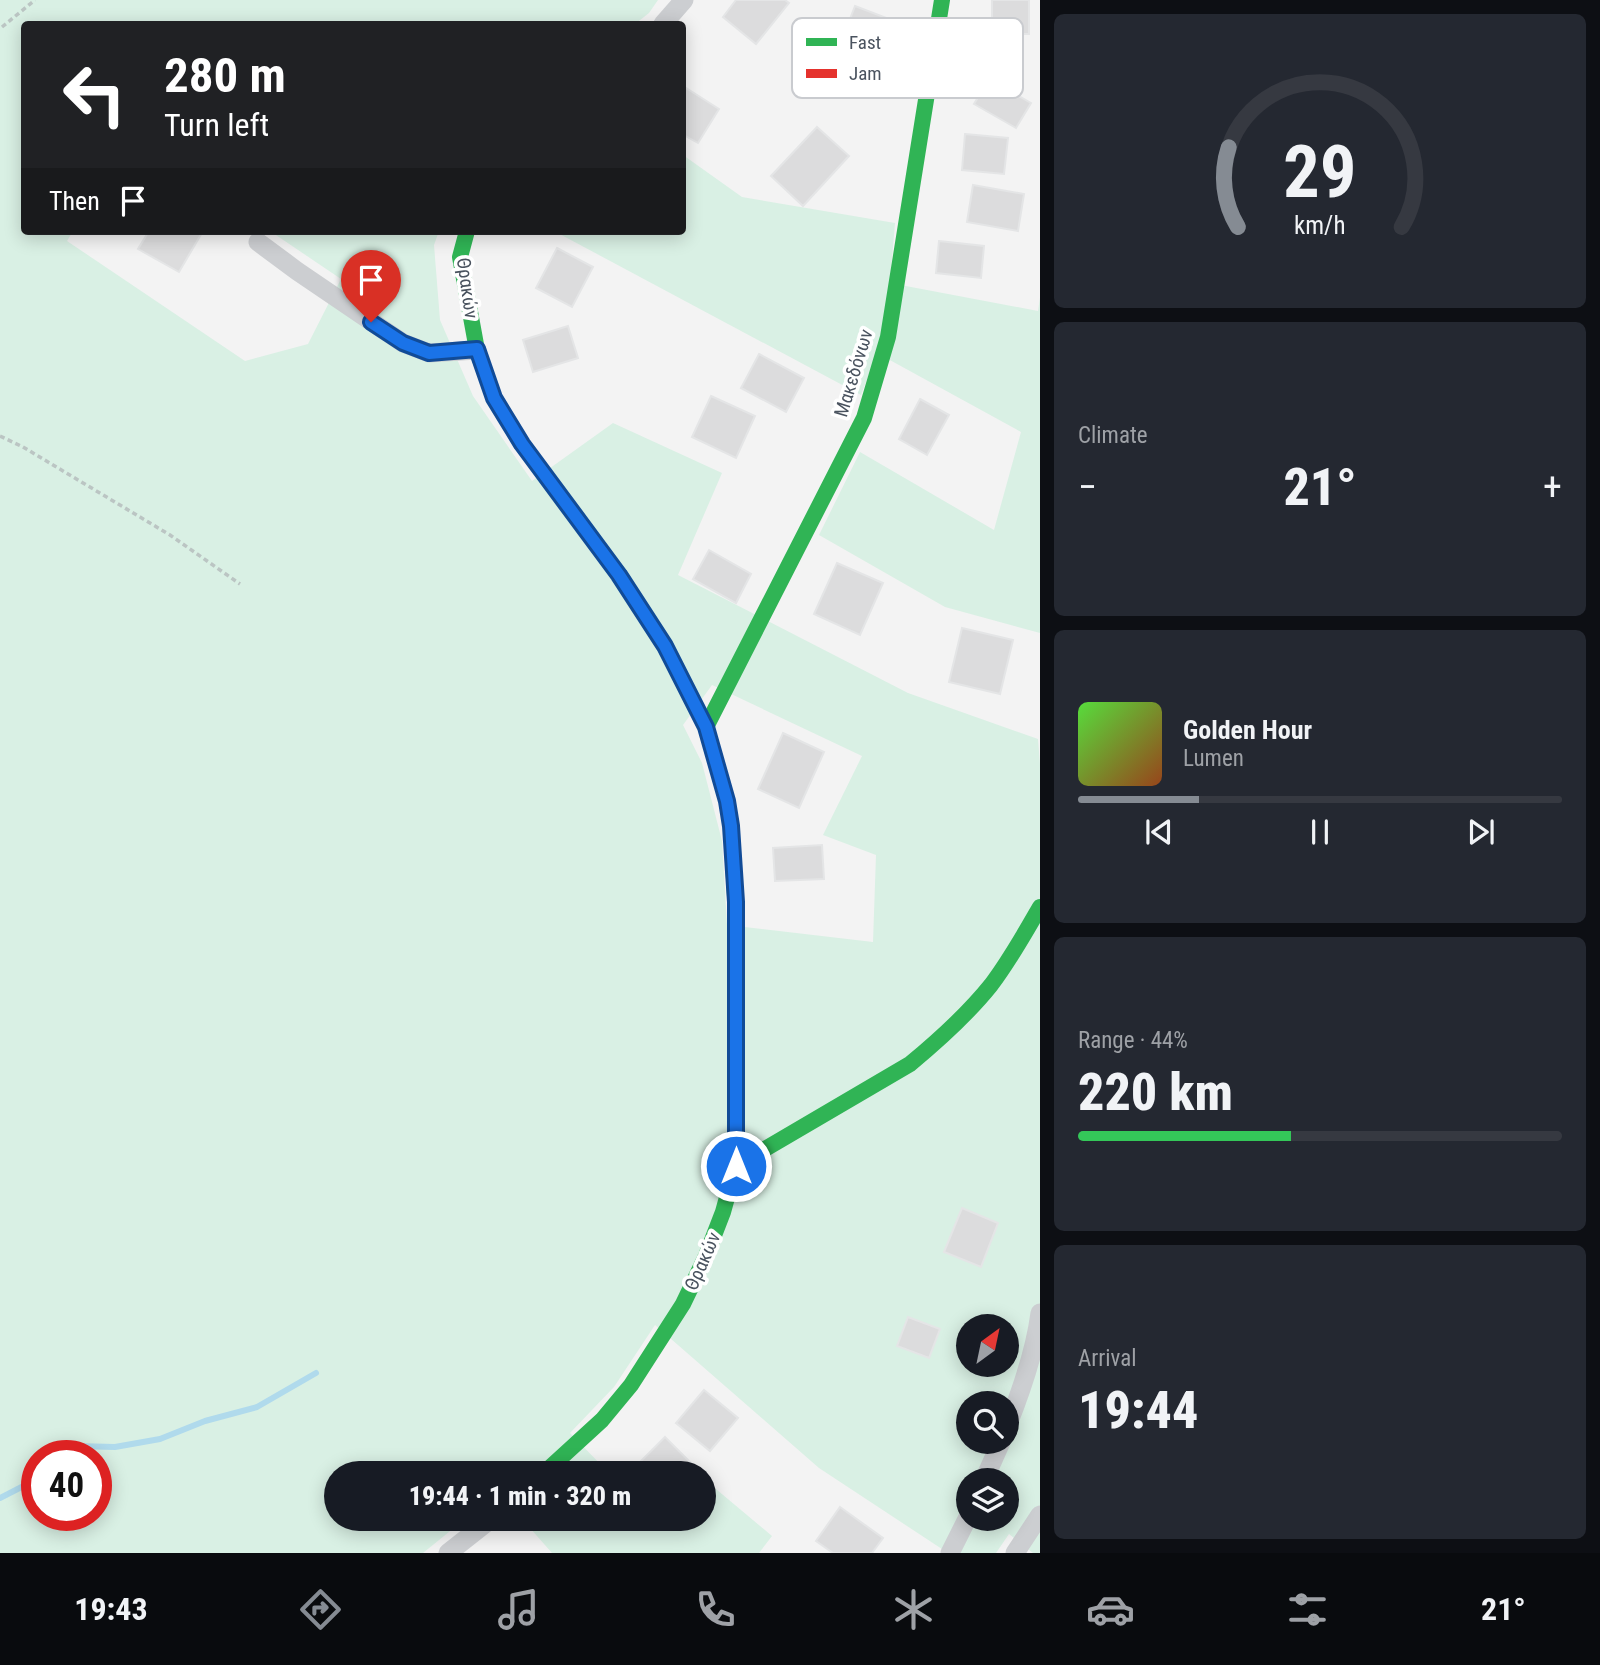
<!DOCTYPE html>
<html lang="en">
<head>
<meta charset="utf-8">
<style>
	:root { --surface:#171b24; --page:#242831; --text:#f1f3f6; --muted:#9ea1a6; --line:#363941; --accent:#858b93 }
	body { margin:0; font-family:"Roboto Condensed",sans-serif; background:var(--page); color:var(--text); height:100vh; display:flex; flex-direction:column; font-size:26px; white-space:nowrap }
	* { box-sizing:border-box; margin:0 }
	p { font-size:23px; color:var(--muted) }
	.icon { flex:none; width:38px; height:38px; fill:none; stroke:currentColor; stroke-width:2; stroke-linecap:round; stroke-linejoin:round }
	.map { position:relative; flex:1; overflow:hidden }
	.details { display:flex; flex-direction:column; gap:14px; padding:14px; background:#0d0f14; width:560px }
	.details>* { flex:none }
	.banner { position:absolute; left:21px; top:21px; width:665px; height:214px; border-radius:7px; box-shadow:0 4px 18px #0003; background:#202124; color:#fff; overflow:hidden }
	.needle { width:46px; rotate:33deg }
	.tools { position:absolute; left:956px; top:1314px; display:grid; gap:14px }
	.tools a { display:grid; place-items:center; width:63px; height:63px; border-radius:50%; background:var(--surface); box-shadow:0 4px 18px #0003; font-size:35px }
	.speed { position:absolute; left:21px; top:1440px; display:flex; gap:14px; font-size:35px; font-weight:700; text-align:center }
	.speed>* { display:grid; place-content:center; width:91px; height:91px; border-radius:50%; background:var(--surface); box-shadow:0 4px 18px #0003; line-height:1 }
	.speed .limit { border:10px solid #d22; background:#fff; color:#111 }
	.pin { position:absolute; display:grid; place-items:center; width:60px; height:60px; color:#fff; margin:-72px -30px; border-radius:50% 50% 50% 0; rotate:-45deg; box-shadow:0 0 7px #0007 }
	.pin .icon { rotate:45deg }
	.me { position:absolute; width:77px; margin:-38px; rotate:0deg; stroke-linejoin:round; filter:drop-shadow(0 0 5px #0008) }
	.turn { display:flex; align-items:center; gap:24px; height:147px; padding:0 28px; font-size:32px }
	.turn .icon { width:91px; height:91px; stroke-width:2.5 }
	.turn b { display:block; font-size:49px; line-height:60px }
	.then { display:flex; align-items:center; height:66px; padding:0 28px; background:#0003; gap:14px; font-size:26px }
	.big { font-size:52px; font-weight:800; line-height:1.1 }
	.details .widget { flex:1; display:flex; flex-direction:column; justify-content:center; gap:10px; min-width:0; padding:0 24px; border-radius:10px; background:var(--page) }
	.details .dial { align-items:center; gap:0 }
	.dial svg { height:182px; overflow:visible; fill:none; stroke:var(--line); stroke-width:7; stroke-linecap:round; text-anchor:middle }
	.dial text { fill:var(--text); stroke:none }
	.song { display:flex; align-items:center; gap:21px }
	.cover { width:84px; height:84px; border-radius:10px; background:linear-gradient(135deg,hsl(110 70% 55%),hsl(20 70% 35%)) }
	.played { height:7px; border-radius:4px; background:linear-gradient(90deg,var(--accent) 25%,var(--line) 25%) }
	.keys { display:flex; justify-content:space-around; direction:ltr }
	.heat { display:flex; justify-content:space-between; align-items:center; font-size:38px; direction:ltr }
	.charge { height:10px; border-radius:5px; background:linear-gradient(90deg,#34c759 44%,var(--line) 0) }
	.trip { position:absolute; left:324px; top:1461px; width:392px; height:70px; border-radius:35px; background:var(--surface); box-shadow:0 4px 18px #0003; font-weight:800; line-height:70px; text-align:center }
	.menu { display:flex; height:112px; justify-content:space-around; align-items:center; background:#090b0e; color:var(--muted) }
	.menu .icon { width:49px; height:49px }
	.menu .active { color:var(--accent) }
	.menu b { font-size:32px; color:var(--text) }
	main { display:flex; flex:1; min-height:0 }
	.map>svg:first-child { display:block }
</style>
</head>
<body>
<main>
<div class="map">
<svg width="1040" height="1553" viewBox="0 0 1040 1553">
	<rect width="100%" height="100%" fill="#f3f3f3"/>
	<path fill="#d9f0e4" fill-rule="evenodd" d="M0 0H658L649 13 635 24H24V231H73L67 241 245 361 308 344 341 279 270 231H439L434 245 440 320 473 396 532 481 613 423 722 473 678 575 908 693 1038 739 1040 764V1553H1033L1009 1534 996 1553H948L819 1468 655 1325 614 1387 570 1433 609 1473 336 1474V1519H465L423 1553H0ZM712 685 862 756 823 835 876 855 873 942 727 925 722 841 702 763 683 725ZM968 1326H1006V1365H968ZM968 1404H1006V1442H968ZM37 1456H96V1516H37ZM968 1480H1006V1519H968Z
		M683 155 742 197 895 223 890 283 1038 311 1040 298V633L945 607 819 535 860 452 994 530 1021 432 877 353 861 395 554 231H682Z
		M704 1479 772 1536 759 1553H552L522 1519H653L655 1521 658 1519H704Z"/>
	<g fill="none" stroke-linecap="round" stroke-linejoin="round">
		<path stroke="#b0daec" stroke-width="6" d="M64 1456 75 1446 115 1447 160 1439 205 1421 257 1407 316 1373
			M0 1498 37 1479"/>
	</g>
	<path fill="#dcdcdd" stroke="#e4e5e6" stroke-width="2" d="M736 0H785L789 3 756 44 723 17Z
		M992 0H1029V34H992Z
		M855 6 897 22 880 67 838 50Z
		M989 79 1031 103 1016 128 974 104Z
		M683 86 719 109 698 143 682 134Z
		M817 127 849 156 803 206 771 176Z
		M965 134 1008 138 1004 174 962 170Z
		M973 185 1024 194 1018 231 967 222Z
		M149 231H203L179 272 138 249Z
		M939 241 984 246 981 278 936 273Z
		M557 248 593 267 572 307 536 288Z
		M568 326 578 358 533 372 523 340Z
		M759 354 804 378 786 412 741 388Z
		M711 396 755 416 736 458 692 437Z
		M920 399 949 415 927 455 899 439Z
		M709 550 751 574 736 603 693 579Z
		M837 563 883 583 860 635 814 614Z
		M962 628 1013 640 1000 694 949 682Z
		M783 733 824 752 799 808 758 789Z
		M822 845 824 879 775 881 773 848Z
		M962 1208 998 1223 981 1267 944 1252Z
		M908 1317 940 1329 929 1358 897 1346Z
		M704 1390 738 1418 710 1451 676 1423Z
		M665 1437 694 1466 686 1474H634L631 1471Z
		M840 1507 883 1538 872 1553H833L816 1541Z"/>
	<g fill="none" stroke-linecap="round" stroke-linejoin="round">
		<path stroke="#bbc5c3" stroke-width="3.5" stroke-dasharray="5 3.5" stroke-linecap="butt" d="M2 27 35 0
			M0 436 23 447 170 535 240 584"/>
		<path stroke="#ccced1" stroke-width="19" d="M663 24 684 0
			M258 242 297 271 403 343 429 353 477 350
			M1006 1429C1021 1392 1035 1352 1040 1313
			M984 1480 1001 1442
			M448 1553 491 1519
			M950 1553 968 1517
			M1015 1553 1040 1515"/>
		<path stroke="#30b455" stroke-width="16" d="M467 231 460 257 477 350 494 398 522 444 619 575 665 646 706 727 727 801 731 826 736 914
			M706 727 864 418 888 337 942 0
			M736 1166 910 1064C939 1040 967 1015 991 985 1010 960 1025 933 1040 907
			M543 1474 602 1420 631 1385 683 1304 706 1256 723 1212 736 1165"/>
		<path stroke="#e5322d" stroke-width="16" d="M736 914V1165"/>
	</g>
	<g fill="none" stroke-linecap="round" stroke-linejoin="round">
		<g stroke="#114b97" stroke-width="18">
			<path id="route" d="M371 322 403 343 429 353 477 349 494 398 522 444 619 575 665 646 706 727 727 801 731 826 736 902V1166"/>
		</g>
		<use href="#route" stroke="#1a73e8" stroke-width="12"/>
	</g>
	<g text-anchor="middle" stroke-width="7" stroke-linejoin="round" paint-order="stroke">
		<g font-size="19" fill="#4a535f" stroke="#fff">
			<text transform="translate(468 288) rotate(82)" y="7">Θρακών</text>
			<text transform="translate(853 373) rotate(-73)" y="7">Μακεδόνων</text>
			<text transform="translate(702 1261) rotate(-66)" y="7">Θρακών</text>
		</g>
	</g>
	<rect x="792" y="18" width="231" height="80" rx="10" fill="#fff" stroke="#c9cbcf" stroke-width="2"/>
	<rect x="806" y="38" width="31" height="8" fill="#30b455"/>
	<rect x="806" y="69" width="31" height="9" fill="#e5322d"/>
	<g font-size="19" fill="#4a535f">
		<text x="849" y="49">Fast</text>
		<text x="849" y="80">Jam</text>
	</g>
</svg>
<div class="tools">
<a><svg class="needle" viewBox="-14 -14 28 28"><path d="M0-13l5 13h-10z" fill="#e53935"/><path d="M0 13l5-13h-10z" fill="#9ea1a6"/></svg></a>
<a><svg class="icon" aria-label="search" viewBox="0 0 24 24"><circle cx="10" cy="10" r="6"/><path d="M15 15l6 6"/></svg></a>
<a><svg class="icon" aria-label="layers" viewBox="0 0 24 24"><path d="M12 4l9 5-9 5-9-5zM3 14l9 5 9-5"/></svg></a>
</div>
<div class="speed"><div class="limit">40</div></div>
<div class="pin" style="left:371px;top:322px;background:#d93025"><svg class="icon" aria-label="arrive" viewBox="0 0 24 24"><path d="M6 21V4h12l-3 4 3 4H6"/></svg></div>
<svg class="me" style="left:736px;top:1166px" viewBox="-20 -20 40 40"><circle r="17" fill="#1a73e8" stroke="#fff" stroke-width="3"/><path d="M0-11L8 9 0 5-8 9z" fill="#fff"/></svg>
<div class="trip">19:44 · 1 min · 320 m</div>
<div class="banner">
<div class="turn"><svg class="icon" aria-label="left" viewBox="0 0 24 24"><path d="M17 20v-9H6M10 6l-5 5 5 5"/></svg><div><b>280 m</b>Turn left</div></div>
<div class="then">Then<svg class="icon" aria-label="arrive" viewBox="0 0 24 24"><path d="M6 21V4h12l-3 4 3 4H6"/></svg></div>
</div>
</div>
<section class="details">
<div class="widget dial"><svg viewBox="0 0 100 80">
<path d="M14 69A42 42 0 1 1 86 69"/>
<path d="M14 69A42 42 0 0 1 10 34" stroke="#858b93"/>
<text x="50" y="56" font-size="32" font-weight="700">29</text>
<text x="50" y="72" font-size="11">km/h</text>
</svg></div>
<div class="widget"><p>Climate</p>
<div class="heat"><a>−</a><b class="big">21°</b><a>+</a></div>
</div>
<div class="widget">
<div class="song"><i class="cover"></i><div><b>Golden Hour</b><p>Lumen</p></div></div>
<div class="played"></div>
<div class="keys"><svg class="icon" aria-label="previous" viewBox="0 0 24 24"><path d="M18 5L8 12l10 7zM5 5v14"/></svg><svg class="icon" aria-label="pause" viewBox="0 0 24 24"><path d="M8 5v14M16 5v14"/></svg><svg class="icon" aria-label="next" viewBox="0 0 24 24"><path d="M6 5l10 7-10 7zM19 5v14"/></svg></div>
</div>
<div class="widget"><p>Range · 44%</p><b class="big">220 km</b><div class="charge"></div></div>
<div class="widget"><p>Arrival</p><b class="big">19:44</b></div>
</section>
</main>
<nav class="menu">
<b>19:43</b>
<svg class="icon active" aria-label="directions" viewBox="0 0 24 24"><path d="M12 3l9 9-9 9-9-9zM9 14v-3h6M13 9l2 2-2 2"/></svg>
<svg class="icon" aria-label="music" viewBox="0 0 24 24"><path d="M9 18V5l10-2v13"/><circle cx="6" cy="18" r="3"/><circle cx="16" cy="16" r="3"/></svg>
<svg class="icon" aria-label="phone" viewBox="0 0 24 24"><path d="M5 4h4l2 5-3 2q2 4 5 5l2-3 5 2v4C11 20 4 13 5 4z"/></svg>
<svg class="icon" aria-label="climate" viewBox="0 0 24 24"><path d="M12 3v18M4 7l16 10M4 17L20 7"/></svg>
<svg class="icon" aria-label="car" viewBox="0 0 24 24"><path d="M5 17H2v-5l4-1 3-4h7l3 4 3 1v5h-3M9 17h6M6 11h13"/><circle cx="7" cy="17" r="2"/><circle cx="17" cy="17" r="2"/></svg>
<svg class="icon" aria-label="filters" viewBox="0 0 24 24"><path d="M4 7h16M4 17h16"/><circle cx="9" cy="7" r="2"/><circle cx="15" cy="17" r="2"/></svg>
<b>21°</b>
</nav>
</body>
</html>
